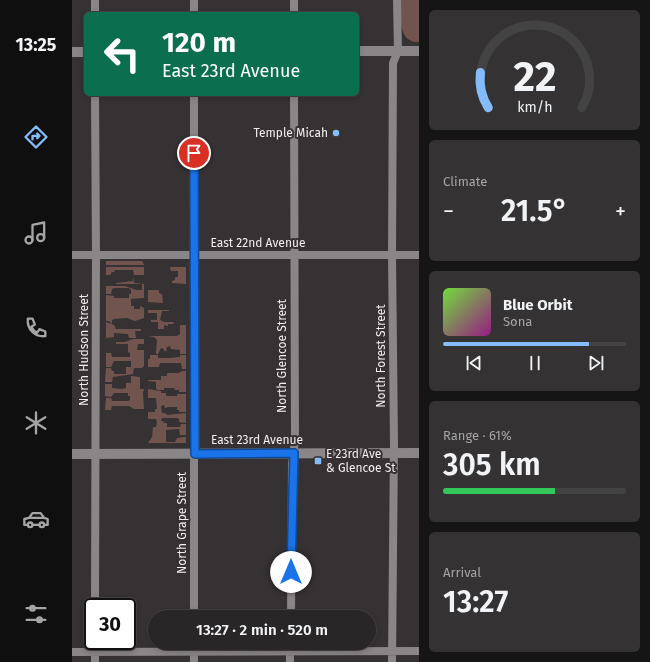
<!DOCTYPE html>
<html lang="en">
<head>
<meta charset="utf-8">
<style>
	:root { --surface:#282626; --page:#343232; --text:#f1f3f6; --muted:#a5a5a7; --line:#444343; --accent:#84bcfb }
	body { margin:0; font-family:"Fira Sans",sans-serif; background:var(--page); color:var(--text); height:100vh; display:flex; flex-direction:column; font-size:15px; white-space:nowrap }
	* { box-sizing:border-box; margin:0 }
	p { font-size:13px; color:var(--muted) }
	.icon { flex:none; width:22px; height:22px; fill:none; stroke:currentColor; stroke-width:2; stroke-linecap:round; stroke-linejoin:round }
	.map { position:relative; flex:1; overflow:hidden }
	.drawer { display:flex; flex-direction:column; gap:10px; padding:10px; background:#161515; width:231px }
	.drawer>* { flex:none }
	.top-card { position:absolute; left:12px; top:12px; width:275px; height:84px; border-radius:6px; box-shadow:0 2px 6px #0003,0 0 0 1px var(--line); background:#0b6e4f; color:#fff; overflow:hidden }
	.speed { position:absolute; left:12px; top:598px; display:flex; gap:8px; font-size:20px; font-weight:700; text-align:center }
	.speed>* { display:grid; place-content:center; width:52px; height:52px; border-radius:50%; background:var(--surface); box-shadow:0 2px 6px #0003,0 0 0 1px var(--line); line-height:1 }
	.speed .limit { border:2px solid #111; border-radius:6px; background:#fff; color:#111 }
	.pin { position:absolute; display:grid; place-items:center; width:34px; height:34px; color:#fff; margin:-17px; border:2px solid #fff; border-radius:50%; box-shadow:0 1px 4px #0007 }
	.me { position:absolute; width:44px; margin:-22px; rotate:0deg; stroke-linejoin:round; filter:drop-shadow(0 0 3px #0008) }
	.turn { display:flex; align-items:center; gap:14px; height:84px; padding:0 12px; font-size:18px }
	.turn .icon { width:52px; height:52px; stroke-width:2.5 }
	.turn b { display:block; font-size:28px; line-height:34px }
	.big { font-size:30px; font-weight:600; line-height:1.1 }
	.drawer .card { flex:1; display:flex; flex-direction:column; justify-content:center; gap:6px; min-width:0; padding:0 14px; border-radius:6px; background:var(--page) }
	.drawer .dial { align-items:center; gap:0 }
	.dial svg { height:104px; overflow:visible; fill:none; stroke:var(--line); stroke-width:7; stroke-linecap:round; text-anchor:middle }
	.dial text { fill:var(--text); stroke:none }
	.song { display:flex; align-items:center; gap:12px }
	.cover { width:48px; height:48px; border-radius:6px; background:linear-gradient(135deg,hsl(100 70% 55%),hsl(310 70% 35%)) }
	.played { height:4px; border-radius:2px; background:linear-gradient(90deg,var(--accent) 80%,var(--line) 80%) }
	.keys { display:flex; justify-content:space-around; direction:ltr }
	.heat { display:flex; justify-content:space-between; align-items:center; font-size:22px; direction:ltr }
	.charge { height:6px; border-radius:3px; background:linear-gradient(90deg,#34c759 61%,var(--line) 0) }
	.trip { position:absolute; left:76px; top:610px; width:228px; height:40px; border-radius:20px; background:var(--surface); box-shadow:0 2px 6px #0003,0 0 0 1px var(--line); font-weight:600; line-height:40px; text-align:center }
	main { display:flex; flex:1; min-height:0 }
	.dock { display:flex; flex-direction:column; width:72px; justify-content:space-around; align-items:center; background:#100f0f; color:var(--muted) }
	.dock .icon { width:28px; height:28px }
	.dock .current { color:var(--accent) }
	.dock b { font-size:18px; color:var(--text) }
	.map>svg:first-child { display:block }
</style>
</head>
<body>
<main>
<nav class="dock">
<b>13:25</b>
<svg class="icon current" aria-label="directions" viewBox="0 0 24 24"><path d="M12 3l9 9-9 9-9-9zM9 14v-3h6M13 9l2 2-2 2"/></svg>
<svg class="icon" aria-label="music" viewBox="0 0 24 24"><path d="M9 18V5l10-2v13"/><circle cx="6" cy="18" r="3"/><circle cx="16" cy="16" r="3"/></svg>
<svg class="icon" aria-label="phone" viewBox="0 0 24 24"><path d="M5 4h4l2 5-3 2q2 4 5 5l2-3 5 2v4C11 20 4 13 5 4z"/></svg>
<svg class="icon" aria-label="climate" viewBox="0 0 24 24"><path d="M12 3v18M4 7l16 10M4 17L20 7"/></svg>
<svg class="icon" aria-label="car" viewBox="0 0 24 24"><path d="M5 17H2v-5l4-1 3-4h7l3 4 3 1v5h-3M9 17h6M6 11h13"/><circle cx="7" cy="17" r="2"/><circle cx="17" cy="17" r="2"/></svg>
<svg class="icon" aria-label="filters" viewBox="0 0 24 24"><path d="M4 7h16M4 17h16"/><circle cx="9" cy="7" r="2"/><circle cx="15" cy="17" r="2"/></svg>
</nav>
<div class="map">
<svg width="347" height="662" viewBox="0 0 347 662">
	<rect width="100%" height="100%" fill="#363233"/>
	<path fill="#72544e" d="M329 0H347V42C325 43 329 15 329 0Z
		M34 261H70L72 265H34Z
		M34 267H72V275H62L61 270H43L42 272H40L38 275H34Z
		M98 267H114V284L100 283V281L103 280V277H106V271H99Z
		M61 276 62 283 72 284V298L59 299V306H62V309H68V306L72 308V318L63 321 55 318 42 319 40 320V324L37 321H34V295L42 296V298H57V294H59V290L57 288H42L40 289 39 294H34V286H53L64 290H70V284H44V283L61 281Z
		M76 290H87V293L90 294 91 303 76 302Z
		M76 310H97V311H90L88 320 92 322H101L102 324H96V326L92 325V329H86V322H79V320H85V313H76Z
		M34 322 42 325 44 329H69V331H63L64 338H57L56 334 42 333V337L35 338H34Z
		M108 325H114V354H108V350L99 349 98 346 95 347 94 351H92V349L89 348 86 354H84L85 340 82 337 76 336H105L108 334Z
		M61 339H72V344H66L65 350H72V366L70 368H62L61 374 41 377 40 382H33L34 368H39L40 371H42V374H54V367H59V361H42L39 367H34V353H39L40 357H58V353L56 352V344H44V342H53Z
		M78 355H86V358C93 358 101 358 108 357V355H114V369H110L109 363H88L87 367H76V359H78Z
		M110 371H114V392H107V390H103L102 388H92V390H86L84 388V382L76 381V380H89V376H95V373H107Z
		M59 376 68 377V389H72L71 393 72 409H62L57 406H40L39 410H33L34 398H39L40 401H56L58 400V396H56V393H42L39 397 33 396V384H40V388L50 389 54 388V383H59Z
		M76 389 89 391V393H94V396H105V394H114V412H107V410H105V407H95V408H93L92 405 89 406 90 413H93L95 415 114 413V423L107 422V419L105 418H90L89 421H91L92 423H95V427H108L109 424H114V435H108L107 429 94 430V442H103L105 438 113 437H114V443H76L80 437 81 427H84C84 423 86 425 84 419H76V412H83V409H85L84 398H76Z"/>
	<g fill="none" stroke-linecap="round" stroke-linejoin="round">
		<path stroke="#8a8587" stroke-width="8" d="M23 0V14
			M122 0V14
			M222 0V14
			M23 94 24 255 23 607
			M0 255H347
			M122 617V94
			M219 617 220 464 223 440 222 94
			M218 643V662
			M0 652 347 651
			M23 662V641
			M122 662V643
			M320 662 322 443 320 255 321 63 326 51 325 0"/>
		<path stroke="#8a8587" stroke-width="10" d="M285 51H347
			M0 52H14
			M0 454 347 453"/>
	</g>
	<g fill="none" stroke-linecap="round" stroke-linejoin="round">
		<g stroke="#114b97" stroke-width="10">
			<path id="route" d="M122 153 123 454 222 453 219 572"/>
		</g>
		<use href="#route" stroke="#1a73e8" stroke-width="7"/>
	</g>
	<g fill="#84bcfb" stroke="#363233" stroke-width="1.5">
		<circle cx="264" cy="133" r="4"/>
		<rect x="242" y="457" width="8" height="8" rx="2"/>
	</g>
	<g text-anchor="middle" stroke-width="4" stroke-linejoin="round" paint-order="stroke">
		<g font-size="12" fill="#f1eeef" stroke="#363233" text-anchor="end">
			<text x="256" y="137">Temple Micah</text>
			<text x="254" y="458" text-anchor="start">E 23rd Ave<tspan x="254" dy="14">&amp; Glencoe St</tspan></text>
		</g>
		<g font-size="12" fill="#f1eeef" stroke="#363233">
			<text x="186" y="247">East 22nd Avenue</text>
			<text transform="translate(12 350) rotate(-90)" y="4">North Hudson Street</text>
			<text transform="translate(210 356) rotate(-90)" y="4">North Glencoe Street</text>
			<text transform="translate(309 356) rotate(-90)" y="4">North Forest Street</text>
			<text x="185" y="444">East 23rd Avenue</text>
			<text transform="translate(110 523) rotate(-90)" y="4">North Grape Street</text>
		</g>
	</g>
</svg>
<div class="speed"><div class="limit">30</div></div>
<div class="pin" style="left:122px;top:153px;background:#d93025"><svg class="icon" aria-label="arrive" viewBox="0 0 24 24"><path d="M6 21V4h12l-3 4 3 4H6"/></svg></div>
<svg class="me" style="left:219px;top:572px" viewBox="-20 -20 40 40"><circle r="19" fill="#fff"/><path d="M0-13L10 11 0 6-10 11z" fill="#1a73e8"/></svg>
<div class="trip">13:27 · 2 min · 520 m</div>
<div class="top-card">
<div class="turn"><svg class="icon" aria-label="left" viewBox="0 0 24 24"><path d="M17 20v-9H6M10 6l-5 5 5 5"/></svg><div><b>120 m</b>East 23rd Avenue</div></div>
</div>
</div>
<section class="drawer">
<div class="card dial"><svg viewBox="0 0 100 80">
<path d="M14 69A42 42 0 1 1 86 69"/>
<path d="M14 69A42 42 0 0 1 8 42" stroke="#84bcfb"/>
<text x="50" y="56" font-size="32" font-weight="700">22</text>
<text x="50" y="72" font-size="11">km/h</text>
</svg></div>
<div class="card"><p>Climate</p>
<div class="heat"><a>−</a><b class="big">21.5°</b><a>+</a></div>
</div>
<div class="card">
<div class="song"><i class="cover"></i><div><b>Blue Orbit</b><p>Sona</p></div></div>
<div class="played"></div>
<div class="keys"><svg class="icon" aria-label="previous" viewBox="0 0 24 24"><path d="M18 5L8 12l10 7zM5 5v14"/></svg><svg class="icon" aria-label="pause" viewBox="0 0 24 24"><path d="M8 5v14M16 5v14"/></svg><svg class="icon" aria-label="next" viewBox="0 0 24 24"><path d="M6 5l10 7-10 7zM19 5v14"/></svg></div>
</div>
<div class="card"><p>Range · 61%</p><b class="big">305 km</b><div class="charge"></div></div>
<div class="card"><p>Arrival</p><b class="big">13:27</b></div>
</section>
</main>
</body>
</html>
